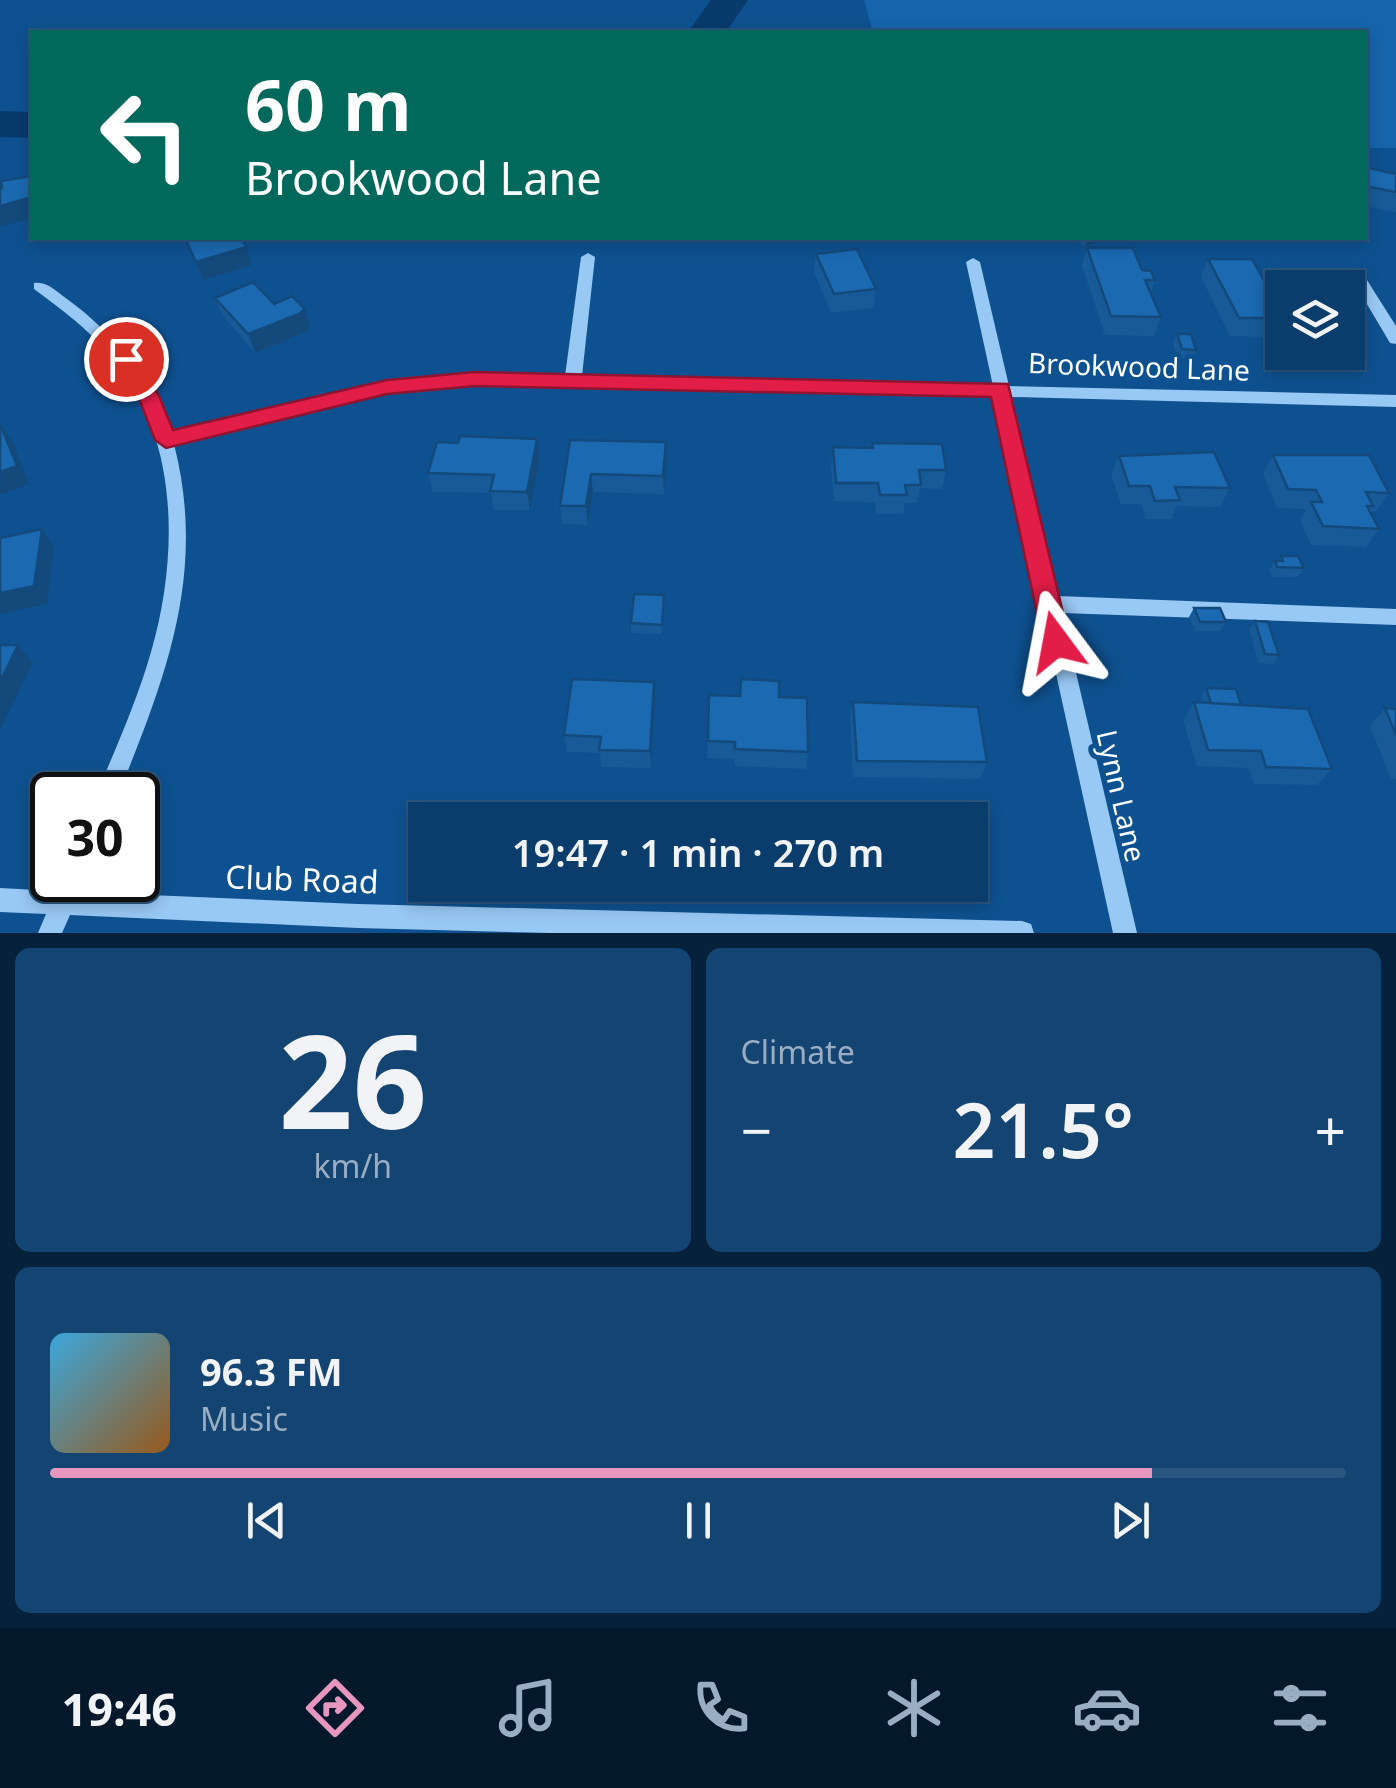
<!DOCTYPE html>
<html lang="en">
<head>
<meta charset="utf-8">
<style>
	:root { --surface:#0a3d6c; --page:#134472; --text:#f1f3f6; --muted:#99aec2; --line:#2a567f; --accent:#e797bd }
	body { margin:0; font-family:"Noto Sans",sans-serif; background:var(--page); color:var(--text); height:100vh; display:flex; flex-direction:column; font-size:38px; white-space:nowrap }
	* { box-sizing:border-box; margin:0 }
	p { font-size:32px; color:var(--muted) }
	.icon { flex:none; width:55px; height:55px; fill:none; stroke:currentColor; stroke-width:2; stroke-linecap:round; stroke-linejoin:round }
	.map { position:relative; height:933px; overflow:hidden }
	.side { display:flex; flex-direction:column; gap:15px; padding:15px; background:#06223b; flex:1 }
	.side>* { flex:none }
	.banner { position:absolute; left:30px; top:30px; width:1338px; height:210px; border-radius:0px; box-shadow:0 5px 15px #0003,0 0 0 2px var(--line); background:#00695c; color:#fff; overflow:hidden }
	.controls { position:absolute; left:1265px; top:270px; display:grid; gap:20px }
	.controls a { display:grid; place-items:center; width:100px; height:100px; border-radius:0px; background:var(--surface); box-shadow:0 5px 15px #0003,0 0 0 2px var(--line); font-size:50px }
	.speed { position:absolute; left:30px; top:772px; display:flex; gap:20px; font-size:50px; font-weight:700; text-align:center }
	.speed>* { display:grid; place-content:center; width:130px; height:130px; border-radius:50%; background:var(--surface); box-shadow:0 5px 15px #0003,0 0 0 2px var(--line); line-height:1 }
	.speed .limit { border:5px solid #111; border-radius:15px; background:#fff; color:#111 }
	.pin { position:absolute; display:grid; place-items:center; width:85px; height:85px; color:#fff; margin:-42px; border:5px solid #fff; border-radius:50%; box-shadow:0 2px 10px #0007 }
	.me { position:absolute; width:110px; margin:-55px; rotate:347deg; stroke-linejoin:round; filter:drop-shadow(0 0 8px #0008) }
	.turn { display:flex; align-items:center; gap:35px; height:210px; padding:0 50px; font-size:45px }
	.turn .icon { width:130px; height:130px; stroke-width:2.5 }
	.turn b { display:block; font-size:70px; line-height:85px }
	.big { font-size:75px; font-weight:600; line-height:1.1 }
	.side .card { flex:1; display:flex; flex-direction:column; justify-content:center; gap:15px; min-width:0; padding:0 35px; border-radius:15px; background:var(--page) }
	.side .dial { align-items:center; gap:0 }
	.dial b { font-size:130px; line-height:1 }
	.song { display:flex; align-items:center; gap:30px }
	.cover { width:120px; height:120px; border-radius:15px; background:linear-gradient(135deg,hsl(200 70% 55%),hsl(30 70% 35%)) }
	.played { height:10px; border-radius:5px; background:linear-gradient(90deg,var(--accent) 85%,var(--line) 85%) }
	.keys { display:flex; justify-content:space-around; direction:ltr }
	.heat { display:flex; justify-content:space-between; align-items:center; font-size:55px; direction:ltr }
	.side .tiles { flex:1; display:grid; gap:15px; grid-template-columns:1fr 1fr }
	.card:last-child { grid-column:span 2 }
	.trip { position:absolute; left:408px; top:802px; width:580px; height:100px; border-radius:0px; background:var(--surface); box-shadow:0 5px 15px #0003,0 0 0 2px var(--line); font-weight:600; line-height:100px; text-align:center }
	.dock { display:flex; height:160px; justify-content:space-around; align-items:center; background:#04182b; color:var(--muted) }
	.dock .icon { width:70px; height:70px }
	.dock .selected { color:var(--accent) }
	.dock b { font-size:45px; color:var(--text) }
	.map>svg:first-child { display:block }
</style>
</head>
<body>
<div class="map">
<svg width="1396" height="933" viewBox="0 0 1396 933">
	<rect width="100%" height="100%" fill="#0e5190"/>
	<path fill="#1664ab" d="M864 0H1396V148H1365V32H873Z"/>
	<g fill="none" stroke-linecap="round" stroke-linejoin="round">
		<path fill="#083a6b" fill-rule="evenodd" d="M711 0H748L726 32H688Z
			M0 111 32 112V138L0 137Z"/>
		<path fill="#98c8f4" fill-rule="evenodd" d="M588 253 595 257 582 376 993 386 966 262 973 258 980 262 1009 386 1396 395V407L1012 397 1058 596 1396 609V625L1062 613 1137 933H1113L1042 610 1038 604 1040 601 995 397 475 384 387 393 174 444C207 573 166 677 118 795H96C116 748 137 701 151 652 179 556 180 433 109 354 87 328 61 309 34 289V283C47 281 56 291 67 299 116 334 146 379 171 433L387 381 475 374 565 376 581 257Z
			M1355 268 1360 269 1396 326V344L1390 343 1348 272Z
			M60 880H84L79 892 358 904 1022 921 1031 924 1034 933H549L358 928 70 915 62 933H38L46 914 0 912V888L56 891Z"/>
	</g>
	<path fill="#175a97" d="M1365 166 1396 174V212L1365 206Z
		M1072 238H1106L1085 247Z
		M1087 248 1142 270 1155 280 1151 293 1161 317 1154 336 1105 335 1082 266Z
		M816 254 876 289 873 308 831 313 814 272Z
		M1208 259 1274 299 1270 307 1276 318 1267 337 1230 336 1201 277Z
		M215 298 274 304 305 309 311 328 306 332 255 353 223 316Z
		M1177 334 1196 350 1192 359 1178 358 1173 343Z
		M570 440 667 461 664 494 593 492 588 525 562 524 560 506Z
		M872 443 946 470 942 489 920 488 917 503H905L903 514H876L875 502 834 501 831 466 833 447 871 448Z
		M1273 455 1389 493 1376 511H1370L1379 529 1366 547 1311 545 1300 520 1306 511 1305 509 1277 508 1263 474Z
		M1119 456 1230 488 1220 507 1177 506 1171 519H1146L1141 504H1121L1111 475Z
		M540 458 530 510H494L491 493 433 492 428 473Z
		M1281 556 1304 568 1298 577H1272L1269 570 1275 561H1278Z
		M664 595 662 634 631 633V623Z
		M1194 608 1226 622 1220 631H1195L1189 617Z
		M1255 621 1279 655 1273 664 1259 663 1249 630Z
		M1206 688 1241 705 1332 769 1317 785 1254 784 1248 768 1197 766 1183 720 1194 702 1202 703 1201 697Z
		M709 695 779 697 808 752 806 769 735 766 734 759 707 758Z
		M655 699 651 768 601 767 600 753 567 752 564 735Z
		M853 702 987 762 980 779 853 777 850 719Z
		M1385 708 1396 709V779H1391L1370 726Z"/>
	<path fill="#134a7b" d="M32 197V218L0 227V206Z
		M1088 238H1106L1085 247Z
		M246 247 252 265 204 280 196 262Z
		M305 309 311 328 306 332 255 353 248 334Z
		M1 426 14 444 29 484 0 495Z
		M537 439 540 458 530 510 527 492Z
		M666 442 667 461 664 494 663 476Z
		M591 474 593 492 588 525 586 506Z
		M42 529 54 548 47 604 0 614V593Z
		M18 645 33 663 0 730V682Z
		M654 682 655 699 651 768 650 751Z"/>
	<path fill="#1b69b0" stroke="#134a7b" stroke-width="2.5" d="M1365 167 1396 174V192L1365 186Z
		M32 176V197L0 206V188H2L1 181Z
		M185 238H241L246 247 196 262Z
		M1087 248H1133L1142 270 1151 271 1155 280H1145L1161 317 1111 316Z
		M857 249 876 289 834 294 816 254Z
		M1208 259H1252L1274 299H1266L1276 318H1239Z
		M253 282 274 304 292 296 305 309 299 314 248 334 215 298Z
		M1177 334H1191L1196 350 1182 349Z
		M0 426H1L17 466 0 472Z
		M460 436 537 439 527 492 490 491 494 475 428 473 437 442 458 443Z
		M570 440 666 442 663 476 591 474 586 506H560Z
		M872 443 942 444 946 470H919L921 485H905L907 495H880L878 483H836L833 447 873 448Z
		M1214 452 1230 488 1175 487 1180 500 1155 501 1150 486H1129L1119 456Z
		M1273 455H1369L1389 493 1366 492 1373 506H1367L1379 529 1323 526 1311 502H1322L1316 490 1288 489Z
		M42 529 34 586 0 593V538Z
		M1281 556H1298L1304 568 1277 567 1275 561H1283Z
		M634 594 664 595 662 625 631 623Z
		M1194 608H1220L1226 622H1200Z
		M1255 621 1268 622 1279 655 1265 654Z
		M0 645H18L0 682Z
		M572 679 654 682 650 751 599 750 601 737 564 735Z
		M741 679 779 681V697L807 698 808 752 735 749V742L708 741 709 695 740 696Z
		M1206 688 1236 689 1241 705 1211 703Z
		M853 702 978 707 987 762 857 761Z
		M1194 702 1308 709 1332 769 1266 767 1261 751 1208 750Z
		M1385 708 1396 709V735Z"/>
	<path fill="#e11d48" stroke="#92132f" stroke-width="2.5" d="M126 352 133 354 159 396 173 430 387 380 475 372 1008 384 1070 642 1066 649 1056 652 1047 649 1043 642 991 397 475 386 387 394 166 448 155 440 138 396 115 359Z"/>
	<g text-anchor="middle" stroke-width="10" stroke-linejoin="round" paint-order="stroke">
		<g font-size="28" fill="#fff" stroke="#0e5190">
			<text transform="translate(1139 367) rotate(2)" y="10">Brookwood Lane</text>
			<text transform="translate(1121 796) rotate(77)" y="10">Lynn Lane</text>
		</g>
		<g font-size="32" fill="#fff" stroke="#0e5190">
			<text transform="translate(302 880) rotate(2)" y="11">Club Road</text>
		</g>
	</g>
</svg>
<div class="controls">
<a><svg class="icon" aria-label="layers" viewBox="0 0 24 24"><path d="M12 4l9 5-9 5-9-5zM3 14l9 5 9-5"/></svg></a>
</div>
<div class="speed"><div class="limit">30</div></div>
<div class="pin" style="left:126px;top:359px;background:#d93025"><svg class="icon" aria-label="arrive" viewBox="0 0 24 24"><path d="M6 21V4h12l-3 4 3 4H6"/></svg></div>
<svg class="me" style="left:1056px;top:642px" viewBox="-20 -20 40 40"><path d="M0-17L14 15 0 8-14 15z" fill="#e11d48" stroke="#fff" stroke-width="4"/></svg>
<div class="trip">19:47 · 1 min · 270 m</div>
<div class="banner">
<div class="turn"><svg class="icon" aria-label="left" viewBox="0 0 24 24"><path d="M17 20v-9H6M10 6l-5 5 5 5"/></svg><div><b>60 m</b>Brookwood Lane</div></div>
</div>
</div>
<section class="side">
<div class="tiles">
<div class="card dial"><b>26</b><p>km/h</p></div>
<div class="card"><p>Climate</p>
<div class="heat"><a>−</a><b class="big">21.5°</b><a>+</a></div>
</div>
<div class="card">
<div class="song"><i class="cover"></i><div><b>96.3 FM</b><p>Music</p></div></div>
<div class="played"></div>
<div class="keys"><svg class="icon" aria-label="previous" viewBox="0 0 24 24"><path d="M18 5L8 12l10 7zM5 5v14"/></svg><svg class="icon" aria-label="pause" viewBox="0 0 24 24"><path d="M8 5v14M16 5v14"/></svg><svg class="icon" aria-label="next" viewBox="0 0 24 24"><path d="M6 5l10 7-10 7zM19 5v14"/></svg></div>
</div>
</div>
</section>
<nav class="dock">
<b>19:46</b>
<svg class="icon selected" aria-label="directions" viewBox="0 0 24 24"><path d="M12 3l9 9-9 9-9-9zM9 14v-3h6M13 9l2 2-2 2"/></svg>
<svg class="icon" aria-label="music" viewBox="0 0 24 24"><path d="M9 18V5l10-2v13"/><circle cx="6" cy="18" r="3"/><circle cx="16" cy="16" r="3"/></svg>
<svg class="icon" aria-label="phone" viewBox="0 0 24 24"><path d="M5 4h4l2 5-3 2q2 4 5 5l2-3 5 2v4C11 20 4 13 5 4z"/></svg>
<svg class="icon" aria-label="climate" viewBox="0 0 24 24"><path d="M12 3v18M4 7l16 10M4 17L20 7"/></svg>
<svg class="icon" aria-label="car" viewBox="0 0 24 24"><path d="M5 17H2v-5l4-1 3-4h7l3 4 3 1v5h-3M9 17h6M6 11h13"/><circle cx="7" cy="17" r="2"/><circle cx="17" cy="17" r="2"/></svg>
<svg class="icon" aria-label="filters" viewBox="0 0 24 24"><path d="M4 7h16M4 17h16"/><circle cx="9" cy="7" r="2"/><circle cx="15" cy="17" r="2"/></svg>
</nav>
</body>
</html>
